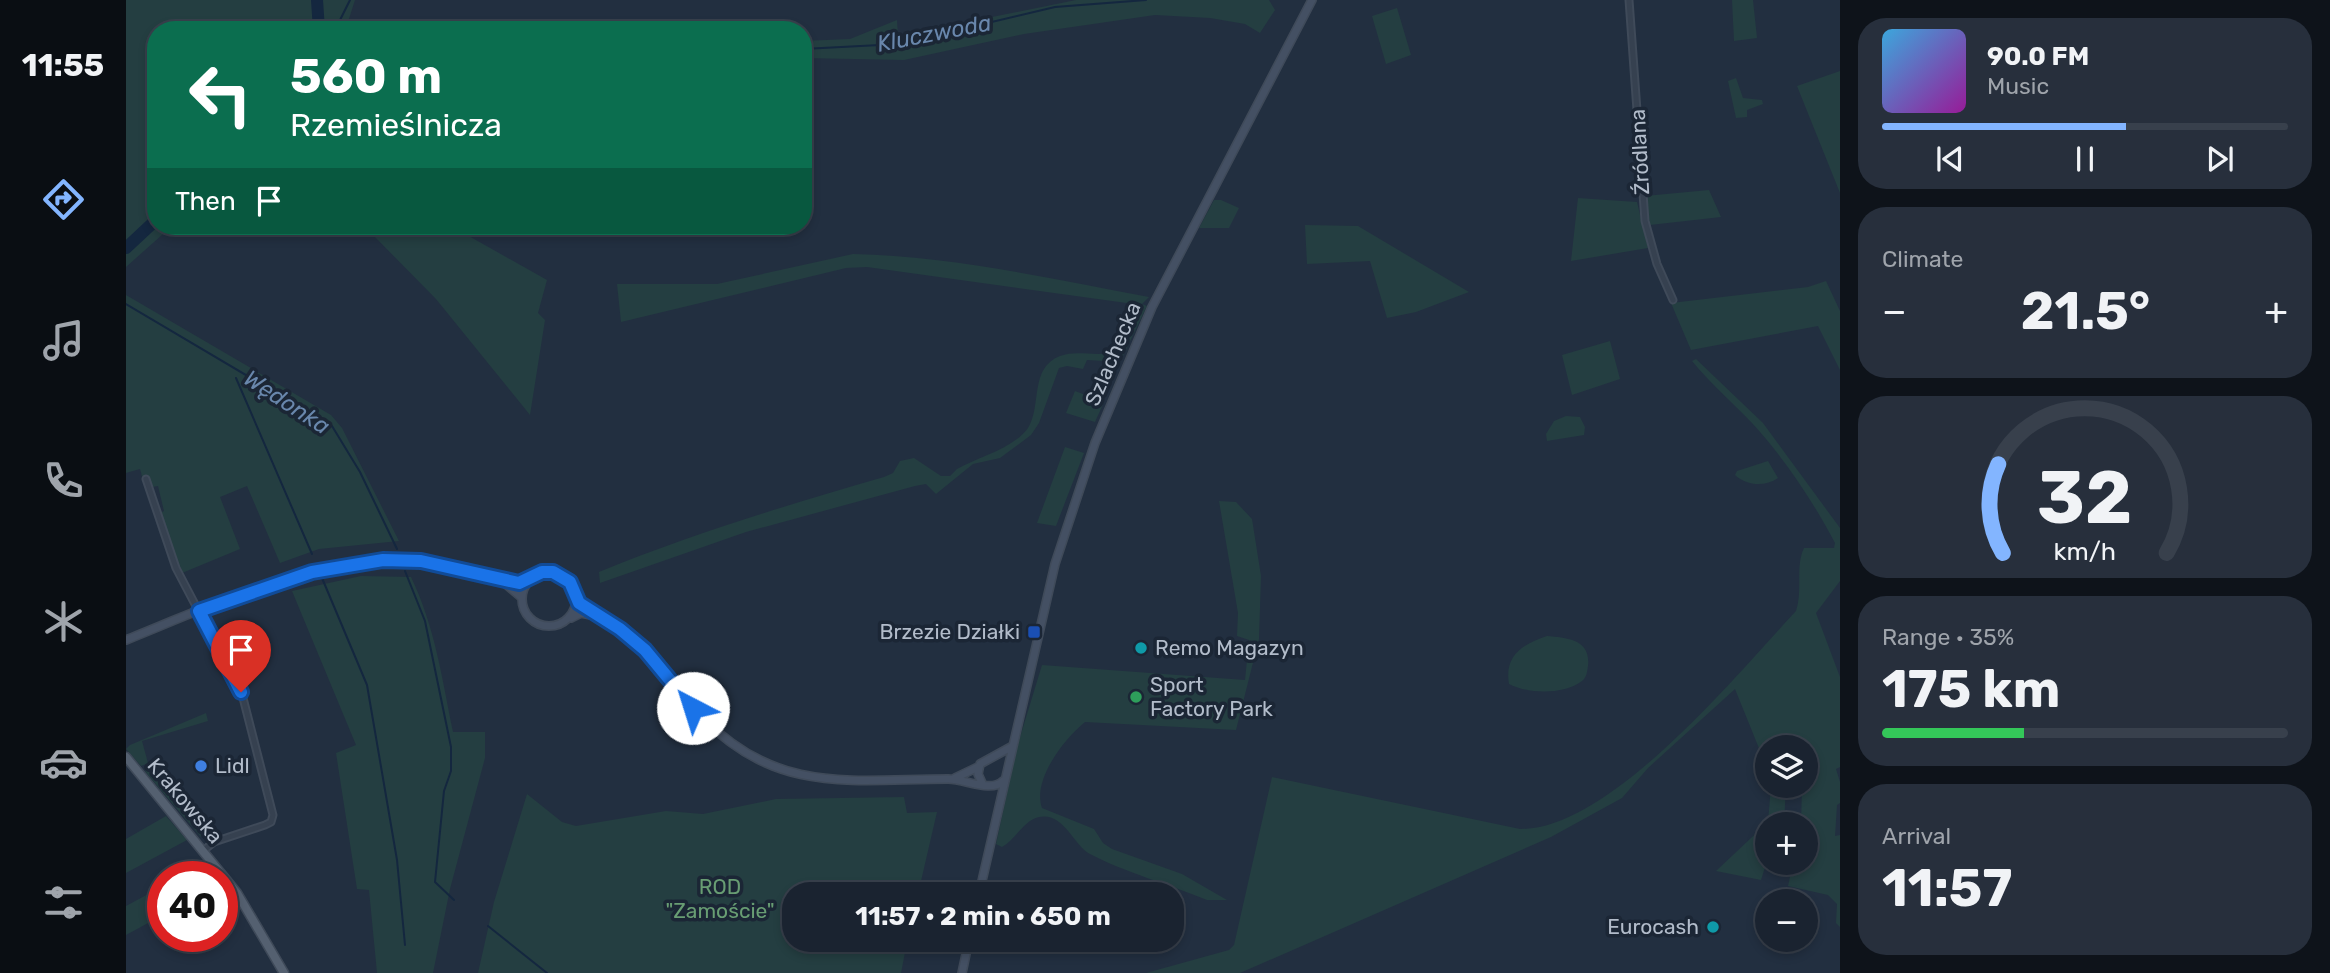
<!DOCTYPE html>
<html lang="en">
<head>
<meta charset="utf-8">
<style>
	:root { --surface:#1a2330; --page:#272f3c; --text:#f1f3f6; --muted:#9fa4ab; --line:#38404c; --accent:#83b5ff }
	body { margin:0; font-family:Rubik,sans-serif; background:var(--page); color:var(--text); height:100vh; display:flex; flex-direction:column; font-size:26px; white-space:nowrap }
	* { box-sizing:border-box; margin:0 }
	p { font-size:23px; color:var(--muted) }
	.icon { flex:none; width:38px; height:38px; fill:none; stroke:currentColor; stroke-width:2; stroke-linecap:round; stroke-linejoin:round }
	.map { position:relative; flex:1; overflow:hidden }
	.details { display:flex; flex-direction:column; gap:18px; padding:18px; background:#0e131a; width:490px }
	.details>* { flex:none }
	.top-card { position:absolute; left:21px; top:21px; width:665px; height:214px; border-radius:28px; box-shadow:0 4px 10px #0003,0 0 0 2px var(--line); background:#0b6e4f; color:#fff; overflow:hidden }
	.controls { position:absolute; left:1629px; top:735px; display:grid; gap:14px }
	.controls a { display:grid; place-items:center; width:63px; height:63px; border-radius:50%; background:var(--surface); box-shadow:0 4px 10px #0003,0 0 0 2px var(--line); font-size:35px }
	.speed { position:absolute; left:21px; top:861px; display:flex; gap:14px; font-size:35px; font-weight:700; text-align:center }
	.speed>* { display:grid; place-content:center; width:91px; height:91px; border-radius:50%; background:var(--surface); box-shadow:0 4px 10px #0003,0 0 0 2px var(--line); line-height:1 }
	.speed .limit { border:10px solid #d22; background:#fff; color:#111 }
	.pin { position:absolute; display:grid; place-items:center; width:60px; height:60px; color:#fff; margin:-72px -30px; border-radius:50% 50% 50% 0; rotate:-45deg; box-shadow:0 0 7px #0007 }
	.pin .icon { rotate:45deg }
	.me { position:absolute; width:77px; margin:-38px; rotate:320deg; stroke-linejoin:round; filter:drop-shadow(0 0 5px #0008) }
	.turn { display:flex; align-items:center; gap:24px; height:147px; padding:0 28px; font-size:32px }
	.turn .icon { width:91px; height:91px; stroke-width:2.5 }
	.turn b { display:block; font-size:49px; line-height:60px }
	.then { display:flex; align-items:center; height:66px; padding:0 28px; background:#0003; gap:14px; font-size:26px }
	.big { font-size:52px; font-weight:700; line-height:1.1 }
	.details .card { flex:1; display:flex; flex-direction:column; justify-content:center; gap:10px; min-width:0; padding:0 24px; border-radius:28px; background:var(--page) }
	.details .dial { align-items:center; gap:0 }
	.dial svg { height:182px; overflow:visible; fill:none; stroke:var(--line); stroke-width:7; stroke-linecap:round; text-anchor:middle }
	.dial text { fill:var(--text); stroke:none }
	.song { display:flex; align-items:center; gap:21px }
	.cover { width:84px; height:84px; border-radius:10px; background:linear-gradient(135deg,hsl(200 70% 55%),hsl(300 70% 35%)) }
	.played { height:7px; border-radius:4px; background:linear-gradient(90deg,var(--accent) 60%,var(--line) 60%) }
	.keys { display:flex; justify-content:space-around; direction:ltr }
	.heat { display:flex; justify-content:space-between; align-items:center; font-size:38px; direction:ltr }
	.charge { height:10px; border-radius:5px; background:linear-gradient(90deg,#34c759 35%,var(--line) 0) }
	.trip { position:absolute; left:656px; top:882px; width:402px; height:70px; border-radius:28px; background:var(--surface); box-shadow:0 4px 10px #0003,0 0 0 2px var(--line); font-weight:700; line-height:70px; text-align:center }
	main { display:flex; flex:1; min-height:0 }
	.tabs { display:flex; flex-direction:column; width:126px; justify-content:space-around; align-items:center; background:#0a0e13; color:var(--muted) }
	.tabs .icon { width:49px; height:49px }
	.tabs .current { color:var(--accent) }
	.tabs b { font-size:32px; color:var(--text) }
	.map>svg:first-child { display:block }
</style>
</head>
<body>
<main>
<nav class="tabs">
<b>11:55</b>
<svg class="icon current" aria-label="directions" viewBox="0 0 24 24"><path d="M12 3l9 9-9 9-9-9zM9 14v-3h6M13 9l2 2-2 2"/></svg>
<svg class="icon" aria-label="music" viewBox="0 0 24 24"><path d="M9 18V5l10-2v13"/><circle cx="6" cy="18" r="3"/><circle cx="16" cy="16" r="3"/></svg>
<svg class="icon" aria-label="phone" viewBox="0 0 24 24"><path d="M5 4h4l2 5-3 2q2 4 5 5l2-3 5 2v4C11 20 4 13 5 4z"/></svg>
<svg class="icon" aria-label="climate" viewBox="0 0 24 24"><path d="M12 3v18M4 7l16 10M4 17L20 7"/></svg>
<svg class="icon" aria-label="car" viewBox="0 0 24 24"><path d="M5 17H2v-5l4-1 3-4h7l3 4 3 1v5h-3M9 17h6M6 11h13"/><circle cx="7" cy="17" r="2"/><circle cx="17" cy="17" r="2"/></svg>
<svg class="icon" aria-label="filters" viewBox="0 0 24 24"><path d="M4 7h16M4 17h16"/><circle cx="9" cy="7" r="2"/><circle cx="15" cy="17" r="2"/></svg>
</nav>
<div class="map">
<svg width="1714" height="973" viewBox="0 0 1714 973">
	<rect width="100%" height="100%" fill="#222f40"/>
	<path fill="#243e41" d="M0 0H229L221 25 227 30H30V226H46L0 267Z
		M950 0H1143L1149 10 1134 33 1119 24 1084 18 1029 15 898 34 778 60 677 58V41L724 39 771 20 772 36Z
		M1606 0H1627L1631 38 1608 41Z
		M1271 8 1285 55 1260 64 1246 16Z
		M1714 71V193L1671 86Z
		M1610 78 1617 98 1636 100 1637 104 1621 110V117L1610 118 1602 81Z
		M1583 190 1595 217 1524 225 1519 196Z
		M1452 198 1511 202 1522 248 1445 261Z
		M1088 200H1095L1113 208 1103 228H1073Z
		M1179 225 1232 226 1343 292 1290 312 1261 318 1244 261 1181 264Z
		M159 226H325L421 280 412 313 419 320 404 415 310 299 248 236 173 233Z
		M727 254C826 256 925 279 1023 297L1016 304 1021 306 994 362 961 360 957 369 941 366 933 368 913 423 905 435 874 458 847 464 810 494 800 484 789 486 620 532 474 583 473 572C566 534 661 505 758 477L767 473 774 461 788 458 815 476H824L831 469C852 457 887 449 902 428 916 406 903 368 934 356 950 350 966 356 983 353L991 344 1015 305 741 267 720 268 495 322 491 284H591Z
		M1700 281 1714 311V370L1692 326 1565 350 1545 303 1682 287Z
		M0 295 205 415 216 428 273 541 193 549 154 563 121 486 94 497 114 549 56 573 44 549 34 513 38 511 32 486 26 487 23 478 17 480 14 469 0 473Z
		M1484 341 1494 379 1446 395 1436 355Z
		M1570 359 1637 423 1714 528V581L1690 613 1714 677V767L1710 769 1714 782V803L1711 805 1709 836 1714 835V927L1710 923 1711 904 1702 895 1662 886 1667 863H1680V824H1675L1676 786H1680V747H1642L1641 768 1609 689 1522 768 1496 798 1425 837 1114 973H1020L1103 950 1108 945 1146 777 1394 829C1484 830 1611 674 1670 611 1677 590 1669 567 1678 548H1708L1709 543C1687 501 1658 458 1626 423 1606 402 1585 384 1566 361Z
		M949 391 978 402 969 422 940 413Z
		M1440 416 1454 417 1459 427 1458 435 1421 441 1420 434 1428 421Z
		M939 447 958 453 930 526 911 523Z
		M1642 461 1652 478C1639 487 1621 486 1609 475L1611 471Z
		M1093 501 1110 502 1126 519 1135 576 1133 639 1110 730 959 722C938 739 906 780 916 808L968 829 977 843 986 849 1056 874 1101 900H1081C1045 885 998 872 964 854 947 845 938 812 913 817 898 820 889 840 876 847L870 844 891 747 916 665 1119 680 1123 640 1111 636 1112 613Z
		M235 576 285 577C309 627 316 678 327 732H359V758L324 889 307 973H251L243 890 231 889 210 753 230 745 166 591Z
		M1421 636C1441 638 1465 639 1462 666 1461 672 1461 677 1456 681 1438 695 1402 694 1383 684 1378 655 1397 644 1421 636Z
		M80 713 82 721 16 741 22 763 27 762 32 778 73 828 77 835 75 837 22 775 19 771 23 767 20 764 15 766 0 749 4 745Z
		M1645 786H1660L1658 824H1642L1641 861 1635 880 1590 871 1642 822Z
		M401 794 436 822 450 826 540 811 577 814 650 799 778 797 781 813 811 812 792 894H668V940H838L836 952 781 942 775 973H352L368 902Z
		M40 816 61 840 0 873V839Z
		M37 886V915L0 935V906Z"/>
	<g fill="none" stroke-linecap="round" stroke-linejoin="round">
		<path stroke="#14273f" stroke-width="2" d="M209 30 224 0
			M677 49 773 44 929 7 1020 0
			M0 304 206 426 234 472 271 549
			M110 378 186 554
			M279 571 299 621 325 747V771L318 791 309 882 328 900
			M196 578 241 685 271 860 279 945
			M362 926 421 973"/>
		<path stroke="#14273f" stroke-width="12" d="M191 0 193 30
			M0 248 30 220"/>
		<g stroke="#3f4a59" stroke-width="9">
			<path id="street" d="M1503 0 1519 221 1531 264 1547 300
				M20 479 50 568 116 694 147 815 145 822 139 825 88 842 78 850"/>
		</g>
		<g stroke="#3f4a59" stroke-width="10">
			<path id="secondary" d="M396 599a27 27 0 1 1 54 0a27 27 0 1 1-54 0Z
				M375 580 395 597
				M450 597C459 615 500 631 517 648 539 670 557 698 579 720 653 795 728 779 822 779 839 779 865 793 877 781
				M445 618 455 613 470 616
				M0 640C86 606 177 559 272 560 313 560 353 572 393 583L401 581
				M829 778 852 767
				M856 783 852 774 854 764 885 747
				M853 894 929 564 969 443 1026 307 1186 0
				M836 973 843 940"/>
		</g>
		<g stroke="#3f4a59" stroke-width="11">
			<path id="primary" d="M0 757 111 893 158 973"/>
		</g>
		<use href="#street" stroke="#364150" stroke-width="5"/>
		<use href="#secondary" stroke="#445063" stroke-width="7"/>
		<use href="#primary" stroke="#546070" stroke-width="8"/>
	</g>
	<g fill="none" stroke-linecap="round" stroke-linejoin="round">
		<g stroke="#114b97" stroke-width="18">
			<path id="route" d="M115 692 73 611 186 572 257 560 295 561 393 583 416 572H427L444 582 453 603 494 629 519 650 567 708"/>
		</g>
		<use href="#route" stroke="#1a73e8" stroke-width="12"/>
	</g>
	<rect fill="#1a4fb4" stroke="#1b2635" stroke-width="2.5" x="901" y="625" width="14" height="14" rx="3.5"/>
	<g fill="#0f9aa8" stroke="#1b2635" stroke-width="2.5">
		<circle cx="1015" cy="648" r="7"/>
		<circle cx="1587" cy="927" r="7"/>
	</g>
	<circle fill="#2e9e5b" stroke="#1b2635" stroke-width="2.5" cx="1010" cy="697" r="7"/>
	<circle fill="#3f7fe0" stroke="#1b2635" stroke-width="2.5" cx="75" cy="766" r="7"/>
	<g text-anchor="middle" stroke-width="7" stroke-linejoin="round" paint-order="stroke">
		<g font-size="21" fill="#b2bcca" stroke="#1b2635">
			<text transform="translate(1514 152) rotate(-93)" y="7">Źródlana</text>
			<text transform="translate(987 354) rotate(-67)" y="7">Szlachecka</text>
			<text transform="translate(59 801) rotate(50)" y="7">Krakowska</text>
		</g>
		<g font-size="21" fill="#b2bcca" stroke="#1b2635" text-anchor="start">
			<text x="894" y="639" text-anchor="end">Brzezie Działki</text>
			<text x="1029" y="655">Remo Magazyn</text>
			<text x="1024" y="692">Sport<tspan x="1024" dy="24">Factory Park</tspan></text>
			<text x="89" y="773">Lidl</text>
			<text x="1573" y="934" text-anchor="end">Eurocash</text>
		</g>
		<g font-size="21" fill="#689d73" stroke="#1b2635">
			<text x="594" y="894">ROD<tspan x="594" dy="24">"Zamoście"</tspan></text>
		</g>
		<g font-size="23" font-style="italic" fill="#6987ac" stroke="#1b2635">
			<text transform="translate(808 33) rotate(-11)" y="8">Kluczwoda</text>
			<text transform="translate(161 402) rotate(33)" y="8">Wędonka</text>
		</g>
	</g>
</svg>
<div class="controls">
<a><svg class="icon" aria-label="layers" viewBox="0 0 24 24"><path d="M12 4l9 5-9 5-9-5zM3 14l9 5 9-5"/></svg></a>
<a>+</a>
<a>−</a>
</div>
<div class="speed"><div class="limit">40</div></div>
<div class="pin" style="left:115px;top:692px;background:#d93025"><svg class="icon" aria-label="arrive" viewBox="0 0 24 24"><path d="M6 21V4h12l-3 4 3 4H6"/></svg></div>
<svg class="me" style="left:567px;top:708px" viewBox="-20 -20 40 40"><circle r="19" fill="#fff"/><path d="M0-13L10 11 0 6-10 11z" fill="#1a73e8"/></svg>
<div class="trip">11:57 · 2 min · 650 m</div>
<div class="top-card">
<div class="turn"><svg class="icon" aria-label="left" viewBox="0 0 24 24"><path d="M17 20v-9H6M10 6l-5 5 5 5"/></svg><div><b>560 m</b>Rzemieślnicza</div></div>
<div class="then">Then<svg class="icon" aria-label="arrive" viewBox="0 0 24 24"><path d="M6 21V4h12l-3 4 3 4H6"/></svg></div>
</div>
</div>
<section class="details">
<div class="card">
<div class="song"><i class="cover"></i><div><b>90.0 FM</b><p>Music</p></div></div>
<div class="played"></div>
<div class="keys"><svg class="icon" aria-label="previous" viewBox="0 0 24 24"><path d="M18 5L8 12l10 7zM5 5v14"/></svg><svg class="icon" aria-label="pause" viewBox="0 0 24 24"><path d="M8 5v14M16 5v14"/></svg><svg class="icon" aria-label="next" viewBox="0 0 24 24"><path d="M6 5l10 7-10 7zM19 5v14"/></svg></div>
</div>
<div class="card"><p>Climate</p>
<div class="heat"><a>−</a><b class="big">21.5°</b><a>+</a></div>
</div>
<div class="card dial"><svg viewBox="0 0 100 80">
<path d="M14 69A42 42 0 1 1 86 69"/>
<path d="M14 69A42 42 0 0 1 12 30" stroke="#83b5ff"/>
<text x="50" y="56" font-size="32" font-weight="700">32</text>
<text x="50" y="72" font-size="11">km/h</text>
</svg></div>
<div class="card"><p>Range · 35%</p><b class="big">175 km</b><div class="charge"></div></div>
<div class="card"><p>Arrival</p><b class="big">11:57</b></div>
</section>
</main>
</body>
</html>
